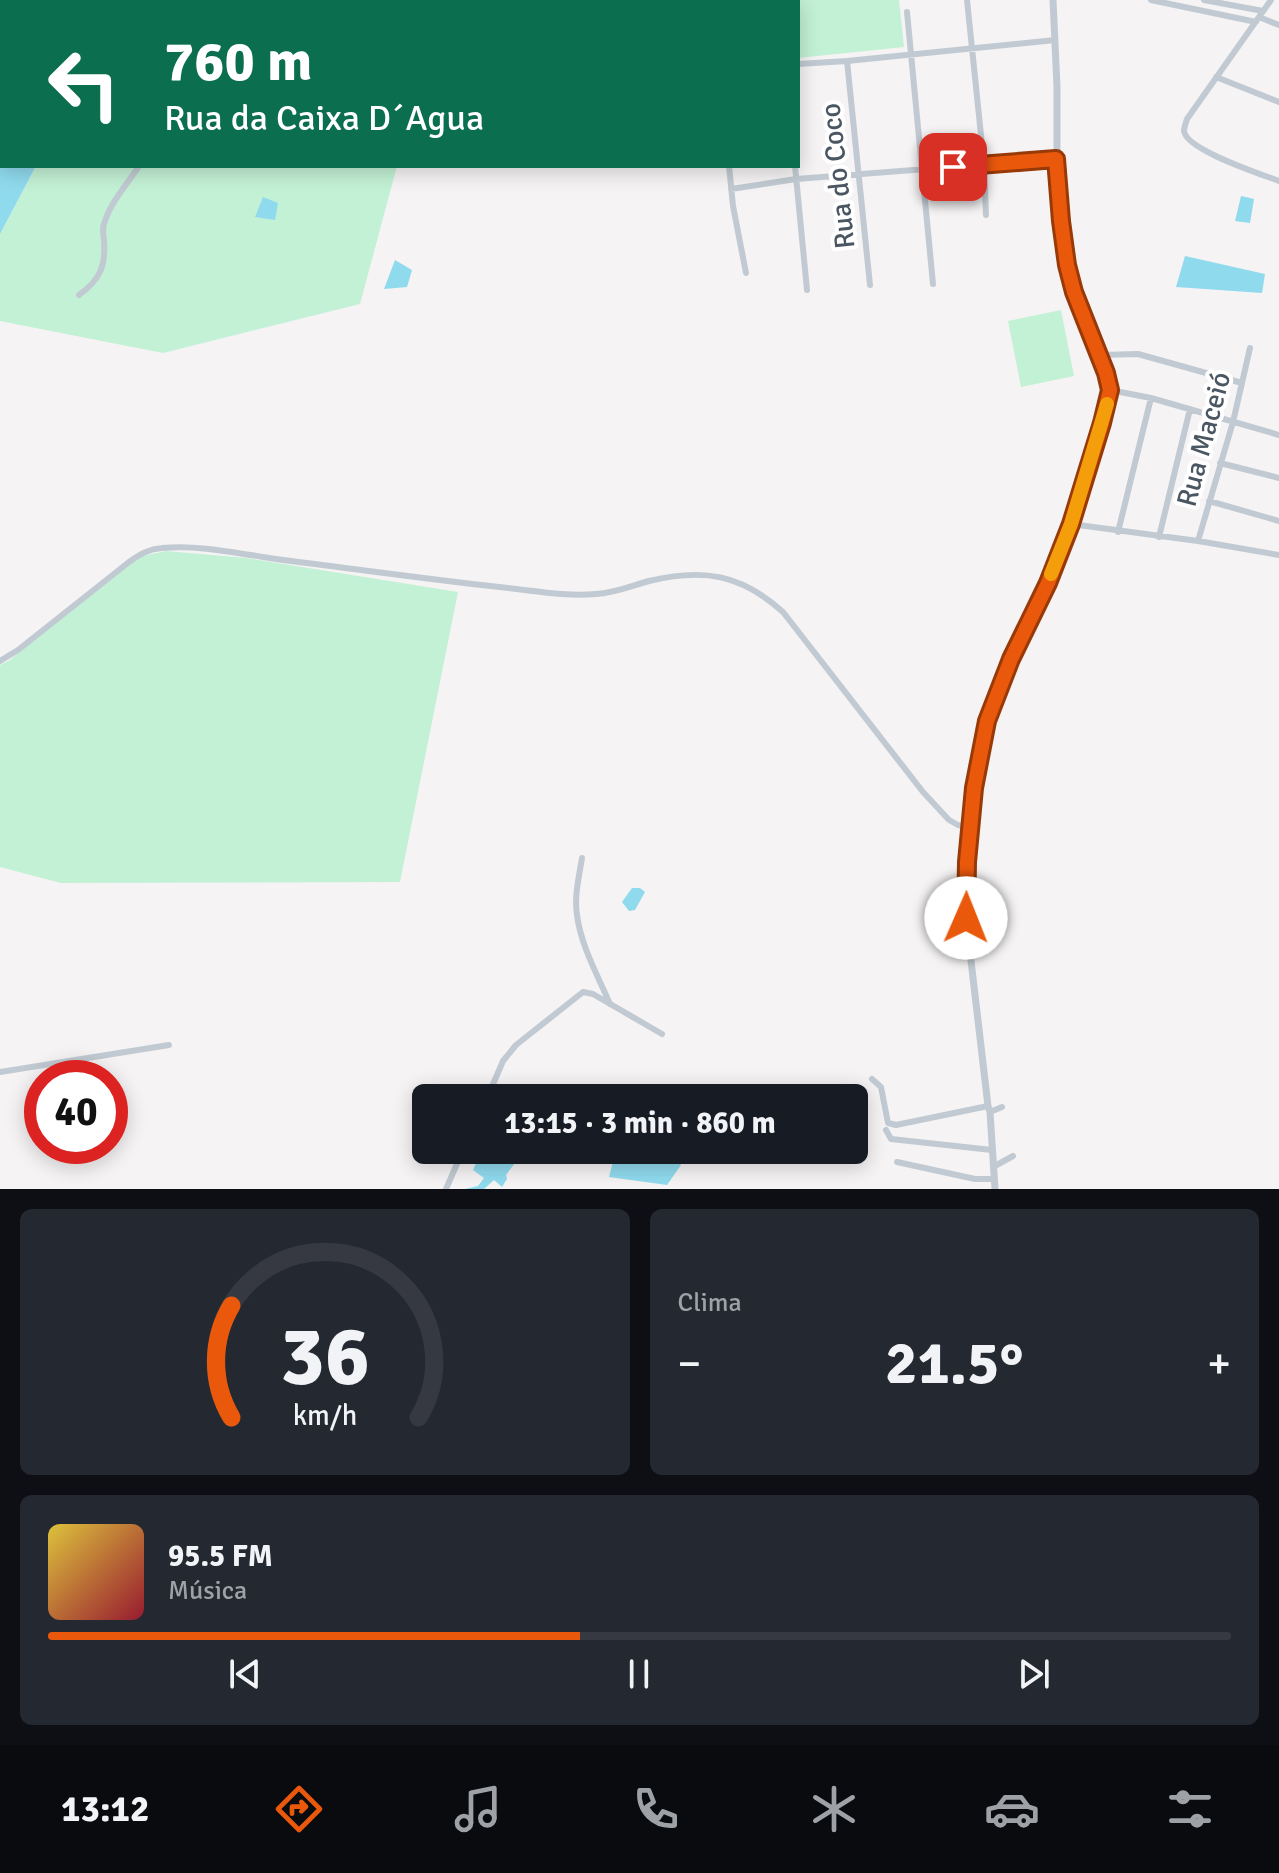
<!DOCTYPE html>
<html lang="pt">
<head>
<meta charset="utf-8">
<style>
	:root { --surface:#171b24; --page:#242831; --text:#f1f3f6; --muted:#9ea1a6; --line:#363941; --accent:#ea580c }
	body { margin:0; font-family:Signika,sans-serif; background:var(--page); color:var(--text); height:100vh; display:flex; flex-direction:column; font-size:30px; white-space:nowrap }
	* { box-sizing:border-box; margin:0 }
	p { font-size:26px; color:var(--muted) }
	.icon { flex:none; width:44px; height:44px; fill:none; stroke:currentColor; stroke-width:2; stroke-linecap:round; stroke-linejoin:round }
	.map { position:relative; height:1189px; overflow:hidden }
	.details { display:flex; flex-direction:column; gap:20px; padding:20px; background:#0d0f14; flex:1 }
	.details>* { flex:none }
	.guide { position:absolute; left:0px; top:0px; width:800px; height:168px; box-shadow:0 4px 20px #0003; background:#0b6e4f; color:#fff; overflow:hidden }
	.speed { position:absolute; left:24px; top:1060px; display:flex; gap:16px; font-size:40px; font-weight:700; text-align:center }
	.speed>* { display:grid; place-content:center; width:104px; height:104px; border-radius:50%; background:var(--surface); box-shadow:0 4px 20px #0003; line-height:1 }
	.speed .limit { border:12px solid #d22; background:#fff; color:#111 }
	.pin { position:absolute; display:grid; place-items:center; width:68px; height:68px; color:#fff; margin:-34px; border-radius:16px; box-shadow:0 4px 12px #0006 }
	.me { position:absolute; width:88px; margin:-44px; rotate:1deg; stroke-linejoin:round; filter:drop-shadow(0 0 6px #0008) }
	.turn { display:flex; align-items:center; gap:28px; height:168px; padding:0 32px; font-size:36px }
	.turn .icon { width:104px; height:104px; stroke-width:2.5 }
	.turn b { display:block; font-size:56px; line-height:68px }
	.big { font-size:60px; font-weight:700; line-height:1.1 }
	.details .tile { flex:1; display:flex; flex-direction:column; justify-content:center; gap:12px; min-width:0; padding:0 28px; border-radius:12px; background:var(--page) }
	.details .dial { align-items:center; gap:0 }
	.dial svg { height:208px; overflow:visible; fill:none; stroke:var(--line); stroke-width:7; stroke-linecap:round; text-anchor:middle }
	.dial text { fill:var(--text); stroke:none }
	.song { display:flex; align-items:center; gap:24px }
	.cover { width:96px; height:96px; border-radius:12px; background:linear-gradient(135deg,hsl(50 70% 55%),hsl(350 70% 35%)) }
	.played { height:8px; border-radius:4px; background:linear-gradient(90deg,var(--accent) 45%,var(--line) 45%) }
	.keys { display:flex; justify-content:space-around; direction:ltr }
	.heat { display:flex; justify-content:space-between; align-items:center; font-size:44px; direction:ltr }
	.details .tiles { flex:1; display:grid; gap:20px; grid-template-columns:1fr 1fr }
	.tile:last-child { grid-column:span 2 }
	.trip { position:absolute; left:412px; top:1084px; width:456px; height:80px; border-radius:12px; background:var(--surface); box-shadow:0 4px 20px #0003; font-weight:700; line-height:80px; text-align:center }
	.menu { display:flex; height:128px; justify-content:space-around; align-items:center; background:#090b0e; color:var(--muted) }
	.menu .icon { width:56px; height:56px }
	.menu .active { color:var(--accent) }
	.menu b { font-size:36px; color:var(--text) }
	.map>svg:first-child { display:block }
</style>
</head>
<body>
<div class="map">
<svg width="1279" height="1189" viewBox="0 0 1279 1189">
	<rect width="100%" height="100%" fill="#f5f3f3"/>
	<path fill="#c3f1d5" d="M208 0H658L657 2H206Z
		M723 0H899L904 47 798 58V2H723Z
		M36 166H397L360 304 163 353 0 321V234Z
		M1061 310 1074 376 1021 387 1008 321Z
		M166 551 246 558 458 592 400 882 61 883 0 867V665L10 660 116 571 142 556Z"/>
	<path fill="#90daee" d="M2 134V166H36L0 234V138Z
		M1241 196 1254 199 1250 223 1235 221Z
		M263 197 278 203 275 220 255 217Z
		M1185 256 1265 274 1262 293 1176 287Z
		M395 260 412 270 407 287 384 289Z
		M632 888H640L645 892 635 910 629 911 622 902Z
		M482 1150H521L515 1163 506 1175 507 1179 502 1187 494 1180 484 1189H465L478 1186 484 1178 473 1170Z
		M616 1150H668L681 1165 667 1185 609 1177Z"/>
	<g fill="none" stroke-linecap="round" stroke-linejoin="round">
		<path stroke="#c1cad2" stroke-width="6" d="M8 0 11 2
			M719 0V2
			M775 0 776 2
			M967 0 984 164 986 215
			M1151 0 1256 22
			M1204 0 1263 11
			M1271 0 1187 119C1186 122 1184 128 1184 131 1186 150 1261 174 1279 181
			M338 2V0
			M907 12 933 284
			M1259 17 1279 25
			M847 61 870 285
			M798 64 847 61 1055 40
			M0 71 2 67
			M1216 77 1279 102
			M729 166 733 206 746 273
			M795 166 807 290
			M731 189 796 179 1056 159
			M79 295C100 280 106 266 104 240 103 233 102 227 105 221 111 202 128 183 139 166
			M1099 355 1138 354 1242 383
			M1110 390 1151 398 1279 435
			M1220 463 1279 478
			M1209 501 1279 521
			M1071 524 1198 541 1279 555
			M1118 532 1151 398
			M1159 537 1190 409
			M1198 541 1233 422 1250 348
			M0 661 18 650 129 562C140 554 149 549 162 548 200 544 245 555 283 560 355 569 427 579 499 587 531 590 565 597 596 594 615 593 631 586 649 581 703 568 741 574 783 612L923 792 949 820 958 825 970 828
			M582 858C579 877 574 896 577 915 581 946 598 976 610 1004
			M0 1072 169 1045
			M872 1079 881 1087 888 1123 896 1125 988 1106
			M487 1098 503 1061 516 1045 583 992 593 994 662 1034
			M990 1112 1002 1107
			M886 1130 891 1139 992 1150
			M897 1162 975 1179H994
			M993 1167 1013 1156
			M446 1189 463 1150"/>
		<path stroke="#c1cad2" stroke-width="7" d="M995 1189 990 1112 988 1106 966 918 967 862 974 788 987 721 1001 682 1048 583 1071 524 1102 423 1110 390 1106 373 1074 292 1064 245 1057 173V87L1053 0"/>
	</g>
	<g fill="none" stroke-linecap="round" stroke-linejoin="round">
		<g stroke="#983908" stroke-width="20">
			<path id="route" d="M953 167 1056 159 1061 221 1067 265 1074 292 1106 373 1110 390 1102 423 1071 524 1048 583 1011 659 987 721 974 788 967 862 966 918"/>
		</g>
		<use href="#route" stroke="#ea580c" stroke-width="14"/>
		<path stroke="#f59e0b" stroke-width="14" d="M1051 574 1071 524 1107 404"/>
	</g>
	<g text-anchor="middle" stroke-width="8" stroke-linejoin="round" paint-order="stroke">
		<g font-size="28" fill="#4a5661" stroke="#fff">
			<text transform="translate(837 176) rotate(-96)" y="10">Rua do Coco</text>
			<text transform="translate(1203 439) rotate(-75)" y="10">Rua Maceió</text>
		</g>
	</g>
</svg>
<div class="speed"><div class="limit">40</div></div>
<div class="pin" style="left:953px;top:167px;background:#d93025"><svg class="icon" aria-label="arrive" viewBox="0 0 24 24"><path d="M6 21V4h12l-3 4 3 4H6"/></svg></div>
<svg class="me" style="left:966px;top:918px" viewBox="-20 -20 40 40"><circle r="19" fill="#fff"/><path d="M0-13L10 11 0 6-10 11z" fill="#ea580c"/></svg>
<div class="trip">13:15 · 3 min · 860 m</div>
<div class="guide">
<div class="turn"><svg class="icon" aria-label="left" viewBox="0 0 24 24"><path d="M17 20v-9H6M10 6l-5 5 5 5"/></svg><div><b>760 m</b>Rua da Caixa D´Agua</div></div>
</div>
</div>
<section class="details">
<div class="tiles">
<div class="tile dial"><svg viewBox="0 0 100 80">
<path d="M14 69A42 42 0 1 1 86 69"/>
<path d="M14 69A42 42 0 0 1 14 26" stroke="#ea580c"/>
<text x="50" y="56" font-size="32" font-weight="700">36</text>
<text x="50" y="72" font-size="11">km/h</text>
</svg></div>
<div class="tile"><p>Clima</p>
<div class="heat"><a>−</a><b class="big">21.5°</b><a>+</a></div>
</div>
<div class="tile">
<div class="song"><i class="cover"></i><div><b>95.5 FM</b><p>Música</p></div></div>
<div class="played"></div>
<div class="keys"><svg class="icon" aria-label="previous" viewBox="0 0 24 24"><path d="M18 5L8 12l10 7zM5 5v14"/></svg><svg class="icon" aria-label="pause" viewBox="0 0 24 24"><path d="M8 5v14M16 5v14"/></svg><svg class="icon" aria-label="next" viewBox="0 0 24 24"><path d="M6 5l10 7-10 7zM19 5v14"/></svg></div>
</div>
</div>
</section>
<nav class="menu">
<b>13:12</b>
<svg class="icon active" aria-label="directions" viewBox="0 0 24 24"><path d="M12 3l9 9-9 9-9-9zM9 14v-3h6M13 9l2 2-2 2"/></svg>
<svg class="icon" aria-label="music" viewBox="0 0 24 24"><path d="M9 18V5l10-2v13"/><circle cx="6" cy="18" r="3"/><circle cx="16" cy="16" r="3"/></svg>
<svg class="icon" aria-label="phone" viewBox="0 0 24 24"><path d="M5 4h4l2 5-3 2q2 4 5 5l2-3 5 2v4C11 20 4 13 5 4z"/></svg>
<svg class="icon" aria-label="climate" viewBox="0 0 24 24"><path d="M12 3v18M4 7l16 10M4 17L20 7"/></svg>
<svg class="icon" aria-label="car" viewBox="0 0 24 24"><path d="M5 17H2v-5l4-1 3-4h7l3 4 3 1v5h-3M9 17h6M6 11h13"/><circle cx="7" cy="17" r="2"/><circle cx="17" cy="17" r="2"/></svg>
<svg class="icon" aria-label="filters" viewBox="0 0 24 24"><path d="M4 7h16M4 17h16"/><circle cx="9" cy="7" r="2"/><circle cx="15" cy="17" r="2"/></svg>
</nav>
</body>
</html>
